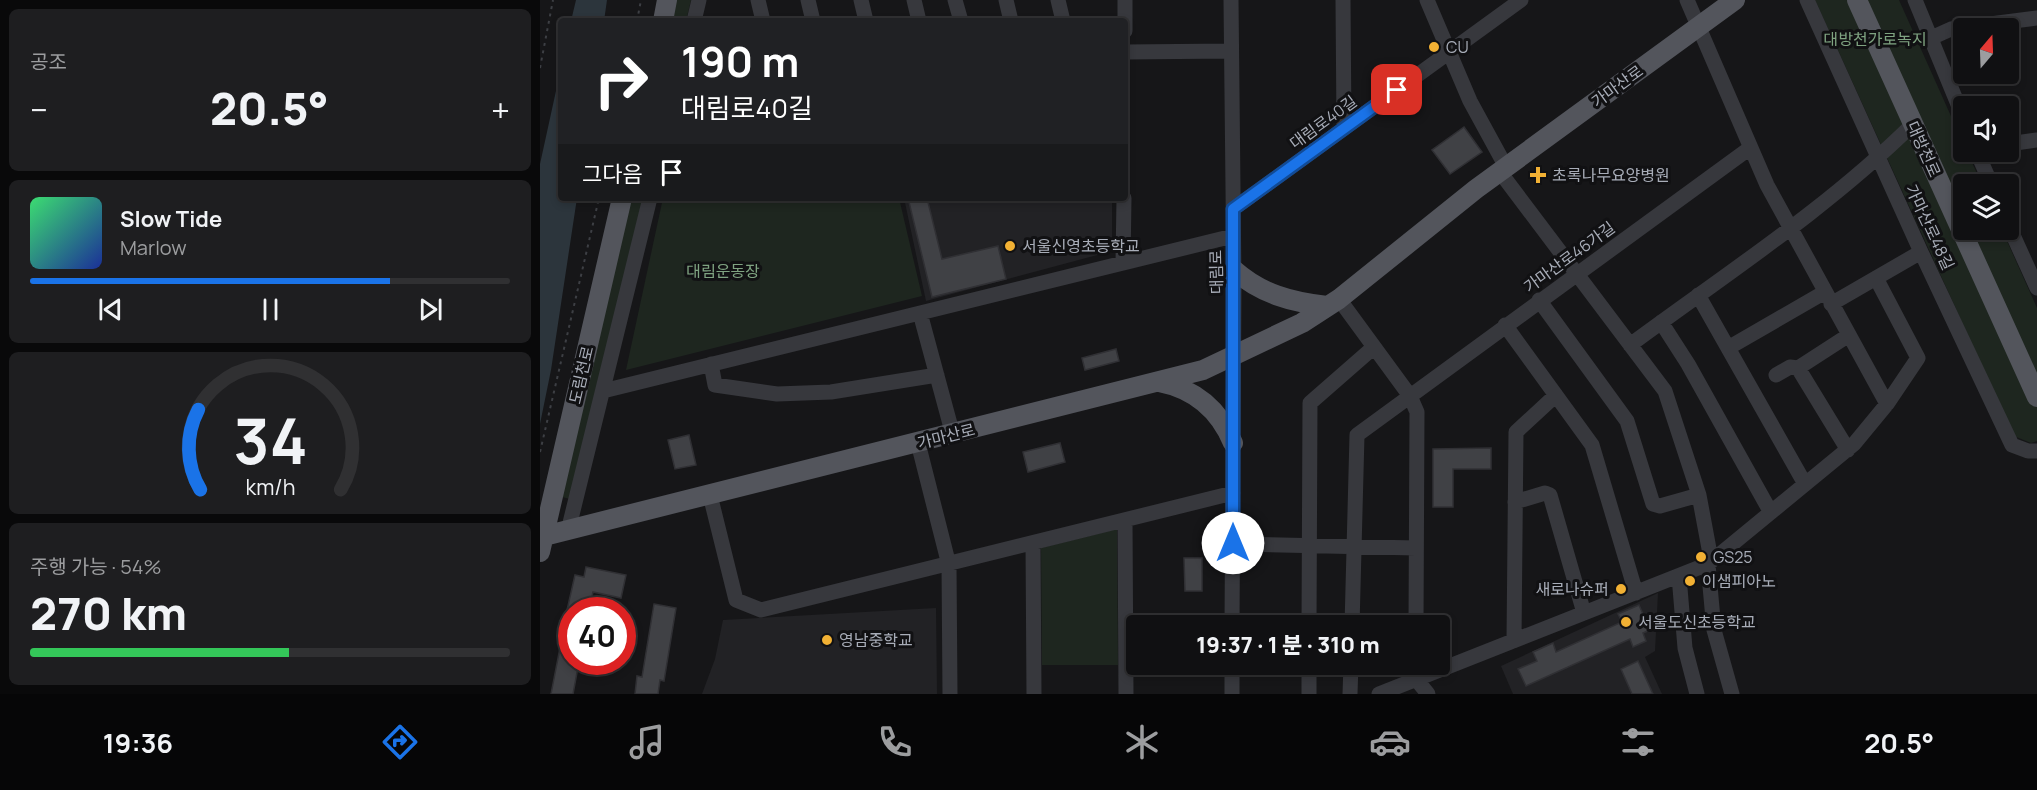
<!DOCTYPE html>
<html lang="ko">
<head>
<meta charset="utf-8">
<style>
	:root { --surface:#101012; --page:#1e1e20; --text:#f1f3f6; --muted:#9c9d9f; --line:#303032; --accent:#1a73e8 }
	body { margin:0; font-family:Manrope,"Noto Sans KR",sans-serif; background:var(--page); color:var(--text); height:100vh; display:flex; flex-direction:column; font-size:22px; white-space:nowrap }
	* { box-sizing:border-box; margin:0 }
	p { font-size:20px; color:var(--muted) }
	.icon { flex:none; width:33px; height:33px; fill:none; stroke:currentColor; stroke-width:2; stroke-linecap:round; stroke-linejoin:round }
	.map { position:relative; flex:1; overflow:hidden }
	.details { display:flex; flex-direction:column; gap:9px; padding:9px; background:#09090a; width:540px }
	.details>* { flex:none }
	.hud { position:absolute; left:18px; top:18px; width:570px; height:183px; border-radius:6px; box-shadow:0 3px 9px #0003,0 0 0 2px var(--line); background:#202124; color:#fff; overflow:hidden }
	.needle { width:39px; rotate:19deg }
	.tools { position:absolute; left:1413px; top:18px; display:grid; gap:12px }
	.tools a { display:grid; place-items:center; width:66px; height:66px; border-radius:6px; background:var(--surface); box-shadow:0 3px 9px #0003,0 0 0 2px var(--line); font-size:30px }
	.speed { position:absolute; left:18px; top:597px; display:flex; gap:12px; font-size:30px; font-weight:700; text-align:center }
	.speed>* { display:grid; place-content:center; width:78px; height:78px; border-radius:50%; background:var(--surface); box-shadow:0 3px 9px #0003,0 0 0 2px var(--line); line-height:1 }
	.speed .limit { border:9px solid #d22; background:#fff; color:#111 }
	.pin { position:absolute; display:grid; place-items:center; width:51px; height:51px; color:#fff; margin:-26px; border-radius:12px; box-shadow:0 3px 9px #0006 }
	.me { position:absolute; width:66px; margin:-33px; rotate:0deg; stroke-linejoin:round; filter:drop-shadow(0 0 4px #0008) }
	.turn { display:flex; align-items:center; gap:21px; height:126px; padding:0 24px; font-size:27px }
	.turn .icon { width:78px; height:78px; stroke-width:2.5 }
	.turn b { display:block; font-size:42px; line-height:51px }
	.then { display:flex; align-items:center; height:57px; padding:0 24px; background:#0003; gap:12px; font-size:22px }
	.big { font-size:45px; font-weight:800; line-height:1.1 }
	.details .tile { flex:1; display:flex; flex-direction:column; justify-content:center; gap:9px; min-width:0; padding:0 21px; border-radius:9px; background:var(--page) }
	.details .dial { align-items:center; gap:0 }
	.dial svg { height:156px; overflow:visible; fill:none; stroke:var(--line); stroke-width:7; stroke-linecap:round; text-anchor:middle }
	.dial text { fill:var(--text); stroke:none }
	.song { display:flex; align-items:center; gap:18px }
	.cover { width:72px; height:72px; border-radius:9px; background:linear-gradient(135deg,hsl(140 70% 55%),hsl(230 70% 35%)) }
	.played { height:6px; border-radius:3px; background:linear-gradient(90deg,var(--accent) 75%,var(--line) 75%) }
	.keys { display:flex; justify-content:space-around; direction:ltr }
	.heat { display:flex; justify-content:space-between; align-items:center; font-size:33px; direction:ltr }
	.charge { height:9px; border-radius:4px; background:linear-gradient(90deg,#34c759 54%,var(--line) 0) }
	.trip { position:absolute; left:586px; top:615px; width:324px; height:60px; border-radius:6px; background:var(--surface); box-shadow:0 3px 9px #0003,0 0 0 2px var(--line); font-weight:800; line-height:60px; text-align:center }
	.menu { display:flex; height:96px; justify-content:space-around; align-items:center; background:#060607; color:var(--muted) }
	.menu .icon { width:42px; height:42px }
	.menu .selected { color:var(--accent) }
	.menu b { font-size:27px; color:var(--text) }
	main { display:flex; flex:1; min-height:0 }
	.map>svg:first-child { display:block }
</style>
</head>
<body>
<main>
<section class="details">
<div class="tile"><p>공조</p>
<div class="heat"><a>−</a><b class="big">20.5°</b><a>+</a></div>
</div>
<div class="tile">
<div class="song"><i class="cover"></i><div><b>Slow Tide</b><p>Marlow</p></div></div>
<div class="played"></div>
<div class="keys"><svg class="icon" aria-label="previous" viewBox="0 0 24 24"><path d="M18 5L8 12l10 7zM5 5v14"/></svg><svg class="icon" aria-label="pause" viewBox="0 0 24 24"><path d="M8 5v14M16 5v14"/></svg><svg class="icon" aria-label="next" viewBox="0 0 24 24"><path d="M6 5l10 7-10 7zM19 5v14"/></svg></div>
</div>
<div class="tile dial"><svg viewBox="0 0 100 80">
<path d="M14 69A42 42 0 1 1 86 69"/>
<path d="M14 69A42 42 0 0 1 13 28" stroke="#1a73e8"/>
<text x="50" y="56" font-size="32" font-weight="700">34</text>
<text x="50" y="72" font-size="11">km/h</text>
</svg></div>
<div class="tile"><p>주행 가능 · 54%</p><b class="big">270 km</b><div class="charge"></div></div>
</section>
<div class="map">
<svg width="1497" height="694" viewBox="0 0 1497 694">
	<rect width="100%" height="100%" fill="#161618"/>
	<path fill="#222225" d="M364 198H572V238L561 254 386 301Z
		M1118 593 1115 651 1105 657 1122 694H973L961 666Z
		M396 608 397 694H162L175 659 183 620Z"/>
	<path fill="#1e261f" d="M132 0H151L146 21H128Z
		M1275 0H1359L1423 143 1424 152H1427L1442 184H1424V230H1462L1497 308V441L1491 443 1474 436Z
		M87 198H103L30 499 18 496Z
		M123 198H359L382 296 86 370Z
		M577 529 578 665H502L501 548Z"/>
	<path fill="#2c353c" d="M36 0H67L64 21H31Z
		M21 68V198H37L11 370 0 424V164Z"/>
	<path fill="#404145" stroke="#303034" stroke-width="1.5" d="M924 127 942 152 910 174 892 150Z
		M368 198H387L402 259 458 246 466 279 392 297Z
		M576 349 579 361 545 370 542 358Z
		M149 435 156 465 135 469 128 440Z
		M520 443 525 462 488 472 483 452Z
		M951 448V469H913V507H893V449Z
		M644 558H662V591H645Z
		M46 567 86 575 81 598 53 592 49 610H27L35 575 44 577Z
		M114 604 136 608 124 681 120 680 118 694H95L97 676 102 677Z
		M1099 605 1110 630 1103 633 1106 641 1093 647 1090 639 986 686 978 669 997 661 993 652 1013 643 1016 652 1082 622 1078 614Z
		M27 612 32 613V662H39L33 694H11Z
		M1098 661 1113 694H1092L1081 669Z"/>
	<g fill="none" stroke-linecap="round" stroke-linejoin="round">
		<path stroke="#3d3f44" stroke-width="2" stroke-dasharray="3 4.5" stroke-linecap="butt" d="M97 21 101 0
			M0 68 13 0
			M0 452 59 198"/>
		<path stroke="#37383d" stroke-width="15" d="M218 0 223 21
			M268 0 273 21
			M321 0 326 21
			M374 0 379 21
			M415 0 421 21
			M466 0 471 21
			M518 0 523 21
			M691 0 694 281 692 626
			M803 0 804 128
			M887 0 930 101 966 167
			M1147 0 1227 185 1347 404
			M1267 0 1381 252 1472 445 1488 451H1497
			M1375 0 1424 119
			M154 21 159 0
			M585 31V0
			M1391 38 1411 29 1497 18
			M585 52 691 51
			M1468 144 1497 140
			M1437 152 1451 184
			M960 172 1125 391 1159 495 1170 554 1168 564 1174 630 1192 694
			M693 209 981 0
			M1468 224 1497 288
			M583 263 584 198
			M1158 295 1265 484
			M799 299 870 396 877 412 876 626
			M999 300 1087 421 1113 504 1120 506 1159 495
			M1291 304 1381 252
			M380 313 413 435
			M1121 322 1148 364 1230 511
			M965 325 1052 445 1096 593
			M1090 345C1186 274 1288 208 1373 124
			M1188 348 1285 292
			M171 364 175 385 237 394 291 392 397 375
			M1258 368 1308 450
			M1236 375 1250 367 1258 368 1309 335
			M63 391 693 236
			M378 443 409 565 410 694
			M170 495 196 600 221 610 693 493
			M975 502 1005 493 1010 495 1044 613
			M585 520 586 694
			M28 531 110 198
			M493 543 494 694
			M692 544 876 548
			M1139 576 1145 648 1157 694
			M769 626 770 403 834 347
			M812 626 817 435 1210 148
			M974 641 976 432 1016 395
			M876 664V679L888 694
			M692 694V664
			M769 694V664
			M810 694 811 664
			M839 694 1168 564 1314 444 1347 404 1378 358 1336 278"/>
		<path stroke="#53555c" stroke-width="20" d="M1317 0 1497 397
			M123 21 127 0
			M694 270C721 294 751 302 787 306
			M619 382C655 389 679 409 693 443
			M0 537 663 370 762 323 799 299 936 189 1195 0
			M0 552 82 198"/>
	</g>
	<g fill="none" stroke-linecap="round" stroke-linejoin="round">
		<g stroke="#114b97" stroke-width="15">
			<path id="route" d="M693 543V209L857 90"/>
		</g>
		<use href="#route" stroke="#1a73e8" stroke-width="10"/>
	</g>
	<g fill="#f2b134" stroke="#111113" stroke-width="2">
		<circle cx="894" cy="47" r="6"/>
		<path d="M995 166h6v6h6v6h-6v6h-6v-6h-6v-6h6z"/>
		<circle cx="470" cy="246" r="6"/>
		<circle cx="1161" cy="557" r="6"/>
		<circle cx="1150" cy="581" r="6"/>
		<circle cx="1081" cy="589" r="6"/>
		<circle cx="1086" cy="622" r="6"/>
		<circle cx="287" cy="640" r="6"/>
	</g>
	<g text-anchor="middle" stroke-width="6" stroke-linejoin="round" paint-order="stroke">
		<g font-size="16" fill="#7fa381" stroke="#111113">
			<text x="1335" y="45">대방천가로녹지</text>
			<text x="183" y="277">대림운동장</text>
		</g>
		<g font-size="16" fill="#a8adb8" stroke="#111113" text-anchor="start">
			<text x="906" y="53">CU</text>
			<text x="1012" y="181">초록나무요양병원</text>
			<text x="482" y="252">서울신영초등학교</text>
			<text x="1173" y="563">GS25</text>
			<text x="1162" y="587">이샘피아노</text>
			<text x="1069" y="595" text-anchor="end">새로나슈퍼</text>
			<text x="1098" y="628">서울도신초등학교</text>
			<text x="299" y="646">영남중학교</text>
		</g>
		<g font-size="16" fill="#a8adb8" stroke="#111113">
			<text transform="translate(1077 86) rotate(-36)" y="6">가마산로</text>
			<text transform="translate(783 122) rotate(-36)" y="6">대림로40길</text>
			<text transform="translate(1384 149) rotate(66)" y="6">대방천로</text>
			<text transform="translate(1390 227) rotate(65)" y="6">가마산로48길</text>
			<text transform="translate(1029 257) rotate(-36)" y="6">가마산로46가길</text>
			<text transform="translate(676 272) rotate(-91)" y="6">대림로</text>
			<text transform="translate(41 375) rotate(-77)" y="6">도림천로</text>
			<text transform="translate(406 436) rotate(-14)" y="6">가마산로</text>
		</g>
	</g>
</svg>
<div class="tools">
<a><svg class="needle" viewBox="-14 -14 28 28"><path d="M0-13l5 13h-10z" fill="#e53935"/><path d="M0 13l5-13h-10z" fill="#9c9d9f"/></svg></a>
<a><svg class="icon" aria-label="sound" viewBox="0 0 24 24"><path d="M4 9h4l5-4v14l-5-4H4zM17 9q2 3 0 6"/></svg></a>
<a><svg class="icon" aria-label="layers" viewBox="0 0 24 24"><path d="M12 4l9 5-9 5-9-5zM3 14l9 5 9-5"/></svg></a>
</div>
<div class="speed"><div class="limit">40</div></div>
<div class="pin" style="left:857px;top:90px;background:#d93025"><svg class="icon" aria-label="arrive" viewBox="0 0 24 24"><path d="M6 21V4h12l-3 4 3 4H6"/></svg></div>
<svg class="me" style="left:693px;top:543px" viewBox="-20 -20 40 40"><circle r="19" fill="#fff"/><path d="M0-13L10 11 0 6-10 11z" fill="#1a73e8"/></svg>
<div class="trip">19:37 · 1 분 · 310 m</div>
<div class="hud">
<div class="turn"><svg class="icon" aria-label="right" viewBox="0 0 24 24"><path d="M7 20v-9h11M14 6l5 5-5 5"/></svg><div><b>190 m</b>대림로40길</div></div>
<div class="then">그다음<svg class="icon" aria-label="arrive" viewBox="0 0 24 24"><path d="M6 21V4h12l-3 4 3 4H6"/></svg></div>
</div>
</div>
</main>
<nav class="menu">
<b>19:36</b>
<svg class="icon selected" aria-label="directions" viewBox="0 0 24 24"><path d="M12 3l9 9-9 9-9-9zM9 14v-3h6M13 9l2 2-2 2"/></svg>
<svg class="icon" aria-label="music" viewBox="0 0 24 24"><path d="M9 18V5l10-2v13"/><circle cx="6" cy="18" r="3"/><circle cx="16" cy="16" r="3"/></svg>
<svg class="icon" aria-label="phone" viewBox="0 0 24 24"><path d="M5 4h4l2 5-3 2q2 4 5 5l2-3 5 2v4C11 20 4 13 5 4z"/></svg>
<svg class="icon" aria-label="climate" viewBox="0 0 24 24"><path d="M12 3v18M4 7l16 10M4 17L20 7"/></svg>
<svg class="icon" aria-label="car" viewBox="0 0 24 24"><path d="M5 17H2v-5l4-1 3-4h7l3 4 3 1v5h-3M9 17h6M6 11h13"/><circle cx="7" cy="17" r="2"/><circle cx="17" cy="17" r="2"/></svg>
<svg class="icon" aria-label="filters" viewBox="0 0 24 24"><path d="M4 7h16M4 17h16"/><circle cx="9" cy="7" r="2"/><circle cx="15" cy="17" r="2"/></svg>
<b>20.5°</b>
</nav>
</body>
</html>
